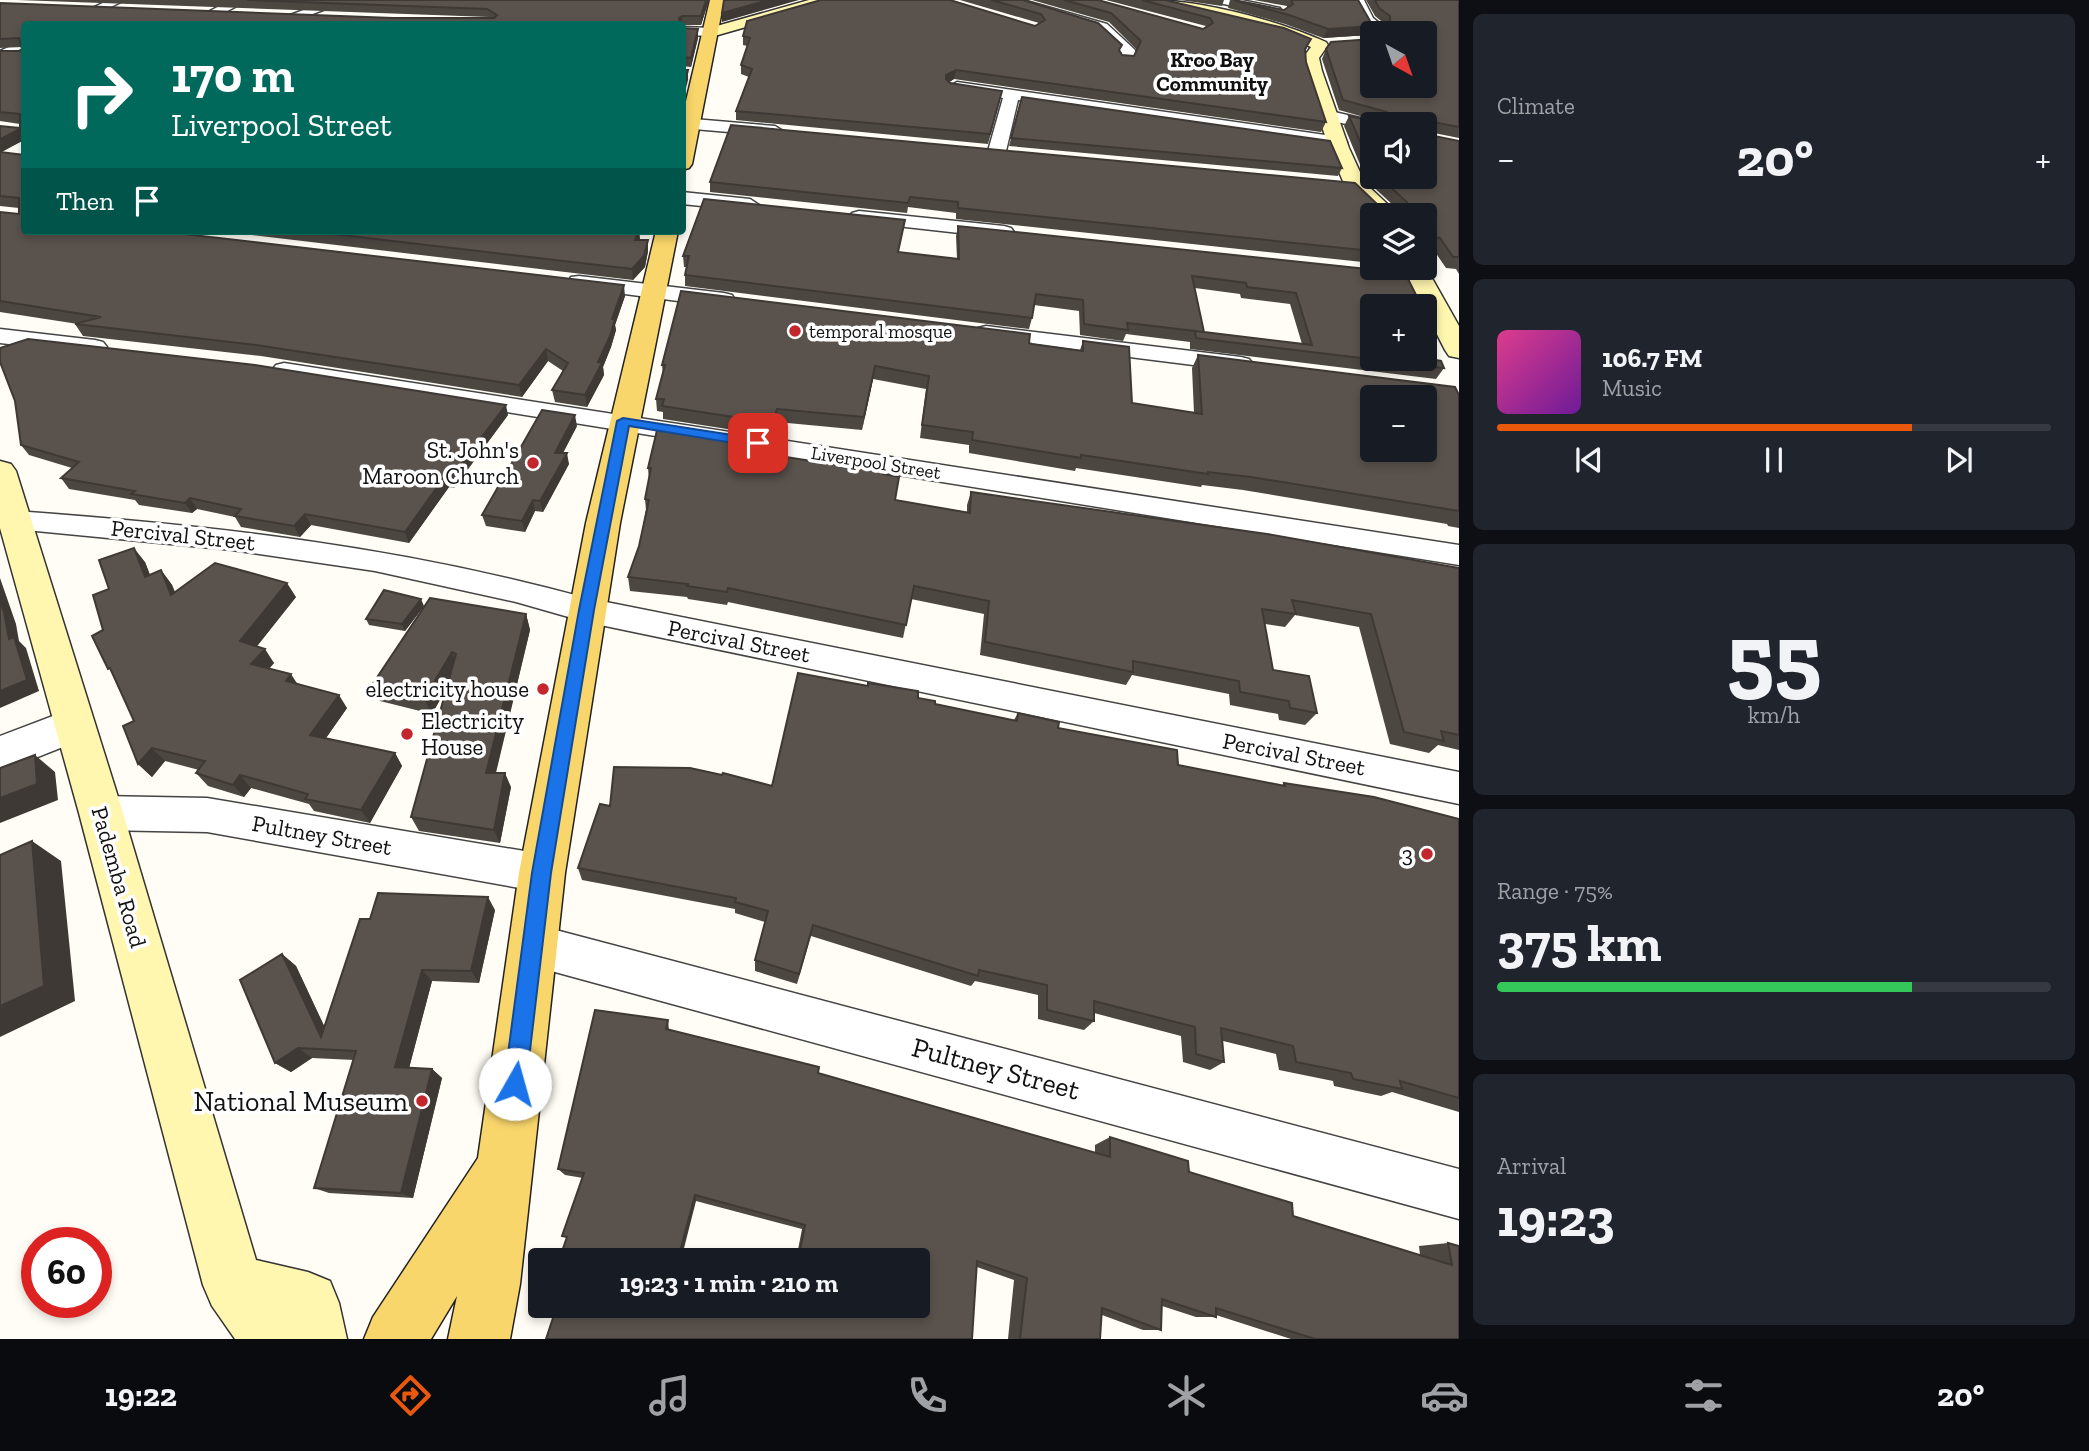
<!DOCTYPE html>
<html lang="en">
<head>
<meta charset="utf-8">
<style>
	:root { --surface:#171b24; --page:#20242c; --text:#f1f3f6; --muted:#9ea1a6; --line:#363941; --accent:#ea580c }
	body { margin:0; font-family:"Zilla Slab",serif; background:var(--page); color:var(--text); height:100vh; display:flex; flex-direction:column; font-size:26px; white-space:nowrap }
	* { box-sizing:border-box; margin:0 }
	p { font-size:23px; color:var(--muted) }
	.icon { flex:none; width:38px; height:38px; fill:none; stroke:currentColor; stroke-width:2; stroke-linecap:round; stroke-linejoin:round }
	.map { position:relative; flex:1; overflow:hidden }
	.side { display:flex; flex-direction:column; gap:14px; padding:14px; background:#0d0f14; width:630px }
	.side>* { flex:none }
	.top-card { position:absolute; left:21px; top:21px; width:665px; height:214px; border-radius:7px; box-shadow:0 4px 10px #0003; background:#00695c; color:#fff; overflow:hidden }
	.needle { width:46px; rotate:140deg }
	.buttons { position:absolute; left:1360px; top:21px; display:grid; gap:14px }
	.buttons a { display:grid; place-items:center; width:77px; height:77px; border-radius:7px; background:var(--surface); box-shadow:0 4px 10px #0003; font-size:35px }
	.speed { position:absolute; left:21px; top:1227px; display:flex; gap:14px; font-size:35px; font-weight:700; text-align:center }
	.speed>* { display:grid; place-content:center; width:91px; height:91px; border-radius:50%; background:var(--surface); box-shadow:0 4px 10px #0003; line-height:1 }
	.speed .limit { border:10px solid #d22; background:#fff; color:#111 }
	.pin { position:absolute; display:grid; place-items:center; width:60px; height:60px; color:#fff; margin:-30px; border-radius:14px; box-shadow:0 4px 10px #0006 }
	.me { position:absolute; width:77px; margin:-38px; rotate:7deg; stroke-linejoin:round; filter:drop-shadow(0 0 5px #0008) }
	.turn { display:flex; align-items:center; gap:24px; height:147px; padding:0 35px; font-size:32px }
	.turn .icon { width:91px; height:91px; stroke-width:2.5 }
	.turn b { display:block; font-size:49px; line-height:60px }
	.then { display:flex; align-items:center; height:66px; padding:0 35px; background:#0003; gap:14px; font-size:26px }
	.big { font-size:52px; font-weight:700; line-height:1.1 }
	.side .tile { flex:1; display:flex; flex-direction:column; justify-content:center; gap:10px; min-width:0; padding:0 24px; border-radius:10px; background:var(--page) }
	.side .dial { align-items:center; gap:0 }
	.dial b { font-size:91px; line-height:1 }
	.song { display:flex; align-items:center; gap:21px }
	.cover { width:84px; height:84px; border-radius:10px; background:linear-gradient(135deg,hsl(330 70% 55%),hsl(280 70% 35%)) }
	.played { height:7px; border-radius:4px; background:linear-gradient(90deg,var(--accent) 75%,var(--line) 75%) }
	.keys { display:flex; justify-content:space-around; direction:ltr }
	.heat { display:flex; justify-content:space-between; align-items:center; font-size:38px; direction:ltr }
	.charge { height:10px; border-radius:5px; background:linear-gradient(90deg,#34c759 75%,var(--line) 0) }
	.trip { position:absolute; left:528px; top:1248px; width:402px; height:70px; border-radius:7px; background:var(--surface); box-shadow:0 4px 10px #0003; font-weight:700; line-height:70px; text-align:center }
	.tab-bar { display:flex; height:112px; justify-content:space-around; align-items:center; background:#090b0e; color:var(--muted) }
	.tab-bar .icon { width:49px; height:49px }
	.tab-bar .selected { color:var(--accent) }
	.tab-bar b { font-size:32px; color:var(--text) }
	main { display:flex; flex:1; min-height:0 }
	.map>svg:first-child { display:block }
</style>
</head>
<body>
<main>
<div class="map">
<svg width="1459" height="1339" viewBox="0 0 1459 1339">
	<rect width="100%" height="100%" fill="#fffdf5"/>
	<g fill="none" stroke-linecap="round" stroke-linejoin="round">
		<g stroke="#444" stroke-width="3">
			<path id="minor" d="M109 0H125L76 24H59Z
				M231 0H248L218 16H208L206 13Z
				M330 0H349L297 20H287L285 17Z
				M1003 0H1023L1107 24 1134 49 1136 52 1131 63H1121L1119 60 1122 53 1097 30Z
				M1217 0H1241L1280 8 1281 11 1275 15 1219 3Z
				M1352 0H1364L1373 18 1384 27V33H1372V36C1368 24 1358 12 1352 0Z
				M682 27 712 28 719 32 712 36 682 35Z
				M24 40V49L10 57H0V51Z
				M957 82 1339 137 1347 142 1339 147 1018 100 1006 151 997 156 988 151 1003 98 952 90 949 87Z
				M1330 111 1378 122 1380 124H1372V130L1324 119 1322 116 1324 113Z
				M682 118 775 126 783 131 775 136 682 128Z
				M682 192 750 199 759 205 750 211 682 204Z
				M859 211 1004 226 1011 228 1014 232 1011 236 1004 238 852 221 849 217 852 213Z
				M579 276 724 293 732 295 735 300 732 305 724 307 571 287 568 282 571 277Z
				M986 326 1241 357 1249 359 1253 364 1249 369 1241 371 978 338 975 333 978 328Z
				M0 329 95 340 103 342 107 347 103 352 95 354 0 343Z
				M284 363 1459 545V565L276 375 272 370 276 365Z
				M15 511C210 525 397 546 586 598L1459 772V804L586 622 516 602 375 571 232 550 5 528 1 521 5 514Z
				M101 796 207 798 542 854 556 860 562 873 556 886 542 892 207 832 101 830 88 825 82 813 88 801Z
				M533 924 1459 1169V1219L533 966 518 960 512 945 518 930Z"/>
		</g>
		<g stroke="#444" stroke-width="3">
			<path id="tertiary" d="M74 708 88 713 94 725 88 737 0 772V736Z"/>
		</g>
		<g stroke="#333" stroke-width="3">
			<path id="secondary" d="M809 0H832L830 3 718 35H706L704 32 706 29Z
				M1148 0C1202 0 1276 20 1326 42L1328 45 1319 58 1322 71 1349 148 1365 183 1399 215H1375L1345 186 1329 148 1304 71 1303 58 1311 47 1281 34 1150 3Z
				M1424 264 1459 326V358L1449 356 1445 350 1403 268H1424Z
				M0 461 11 464 16 471 123 813 256 1260 308 1272 330 1281 339 1303 347 1339H235L212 1306 203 1285 79 813 0 528Z"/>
		</g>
		<g stroke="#222" stroke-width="3">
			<path id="primary" d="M710 0H724L692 164 689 168 682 170V118Z
				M656 231H678L620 523 565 873 520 1284 510 1339H448L457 1296 431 1339H364L373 1317 478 1158 519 873 586 523Z"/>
		</g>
		<use href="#minor" fill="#fff" fill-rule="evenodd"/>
		<use href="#tertiary" fill="#fff" fill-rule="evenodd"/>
		<use href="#secondary" fill="#fff6b0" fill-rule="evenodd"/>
		<use href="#primary" fill="#f9d66b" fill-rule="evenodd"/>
	</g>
	<path fill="#4d4742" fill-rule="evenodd" d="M17 0H709L701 25 24 24V140L0 152 24 155V231L625 296 615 325 616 330 611 347 603 367 604 375 587 407 555 402 552 390 563 371 548 361 522 397 261 356 83 336 75 324H78L0 312V212L19 214V208L0 206V126L20 128V124L0 121V51H19L22 49 21 47 0 48V3L393 18 489 17Z
		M960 0H1023L1120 51 1122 55 1134 56 1137 50 1109 22 1032 0H1098L1203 29 1206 26 1106 0H1165L1307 48 1305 51 1306 62 1326 122 1321 132 954 79 949 82 1000 101 988 144 736 120V111L749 77 741 74V65L747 46 743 45V36L1035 26 1039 23Z
		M1180 0H1224L1222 6Z
		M1230 0H1235L1284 10 1287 8V6L1254 0H1358L1369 35 1323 38 1285 24 1228 8Z
		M1366 0H1459V138L1429 132V135L1459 141V274L1456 269 1446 268 1433 249 1424 248V215H1372V263L956 219V213L908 207 907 213 710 192V182L1394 206 1367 181 1344 126 1349 116 1377 122 1378 121 1339 110 1322 59 1326 49 1372 39 1424 33H1376L1379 27 1386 26V25L1375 16ZM1372 124 1424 177H1372Z
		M682 28 698 38 691 67 682 66Z
		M1022 97 1342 168 1338 176 1009 146Z
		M958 226 1419 301 1415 306H1372L1444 368 1436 379 1190 349V342L1126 334 1123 341 1080 335 1079 311 1034 305 1032 318 1029 329 685 286V275L687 267H684L683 256 903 230 898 253 957 259 956 236ZM1195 288 1240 294 1241 298 1290 304 1302 344 1204 332Z
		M217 231H639L640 240H648V251L645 267 633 280Z
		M1083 341 1132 403 1194 413 1192 368 1198 355 1459 395V528L1448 526 1447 524 1243 490 1202 485 1201 487 1076 468 1075 471 969 453V445L920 438 926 389 873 379 862 430 777 422 772 436 663 419V412L657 411 656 399 663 374 662 365 1029 343 1080 350Z
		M508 415 454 488 449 487 409 543 311 525 300 537 241 527 235 517 197 509 192 513 139 505 135 500 69 489 61 478 72 468 29 455 21 445Z
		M577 426 563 453 569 464 543 512 535 511 525 532 486 526 482 515Z
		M764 454 883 474 895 500 967 512V505L971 492 1459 568V750L1438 745 1429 753 1390 744 1359 627 1295 615 1285 627 1265 624 1273 670 1317 713 1305 725 1279 720 1278 714 1230 705 1229 694 1132 675 1126 685 980 655 984 614 911 599 903 638 728 602 727 605 688 599 687 597 630 591 628 577 639 546 646 510 645 499 649 480 648 468Z
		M145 562 150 575 161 570 172 585 175 592 296 597 257 646 274 663 269 669 347 708 326 738 395 753 402 766 370 823 314 811 309 804 251 788 244 797 208 786 196 773 199 770 165 761 152 777 138 764 134 721 103 630 109 589Z
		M424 606 405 631 369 625 366 619Z
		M526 614 530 630 496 773 511 787 500 843 419 831 411 817 447 687 432 714 380 701 372 685Z
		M918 698 935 704 1014 720 1018 713 1058 728 1178 765 1281 786 1284 783 1459 819V1112L1392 1092 1381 1096 1334 1086 1333 1081 1279 1070 1276 1054 1223 1041 1224 1062 1210 1070 1183 1062 1181 1036 1094 1013V1021L1084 1030 1038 1019V995L975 981 971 986 811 936 797 984 755 971V960L765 922 735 913V909L582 880 578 868 610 806 772 786Z
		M495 910 479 983 432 981 409 1068 432 1069 442 1078 413 1198 329 1193 314 1188 354 1060 312 1058 291 1072 275 1063 282 954 296 966 324 1026Z
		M668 1020 669 1030 1095 1153V1145L1110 1137 1293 1216 1420 1255 1419 1246 1448 1243 1459 1246V1339H1291L1216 1315V1317H1196L1162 1306 1161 1330H1143L1102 1315 1100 1339H1008L1014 1280 977 1267 919 1306V1260H796L802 1229 696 1201 567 1238 562 1236 583 1178 565 1175 558 1169Z"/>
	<path fill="#3f3936" d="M706 0H709L701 25V16Z
		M769 0H799L722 22V13Z
		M682 16V24H679V18Z
		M1373 26 1369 35 1323 38 1328 29Z
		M698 29V38L691 67V58Z
		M688 70V80L682 104V93Z
		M956 70 954 79 945 85 946 75Z
		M24 127V140L0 153V139Z
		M634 231H639L640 241 636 251Z
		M648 240V251L645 267 633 280 632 269Z
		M624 285 625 296 615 325 616 330 611 347 603 367 604 375 587 407 585 395 598 362Z
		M546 349 548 361 522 397 519 385Z
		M875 366 873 379 862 430 864 417Z
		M506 405 508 415 454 488 451 477Z
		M777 409V422L772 436V423Z
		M575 415 577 426 557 464 555 453Z
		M567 453 569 464 543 512 540 501Z
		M445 476 449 487 409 543 405 532Z
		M190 498 197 509 192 513 185 503Z
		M533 500 535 511 525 532 522 521Z
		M305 514 311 525 300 537 294 526Z
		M134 548 145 562 156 591 145 577Z
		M161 570 172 585 181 609 171 595Z
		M0 578 16 624 19 641 26 648 39 691 0 708V691L9 639 0 600Z
		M287 583 296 597 250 655 240 641Z
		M421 599 424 606 405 631 402 624Z
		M526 614 530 630 492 787 486 773Z
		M265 649 274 663 260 678 251 664Z
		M452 652 458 668 432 714 424 699Z
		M291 674 300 688 286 681Z
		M339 695 347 708 319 748 310 735Z
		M152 748 165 761 152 777 138 764Z
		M395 753 402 766 370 823 361 810Z
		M35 755 55 772 58 800 0 823V798Z
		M505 773 511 787 500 843 494 830Z
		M240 775 251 788 244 797 233 785Z
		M32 841 61 861 75 1001 0 1037V1006Z
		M488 897 495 910 479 983 471 971Z
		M282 954 296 966 334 1047 321 1037Z
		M422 970 432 981 407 1076 395 1067Z
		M298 1048 312 1058 291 1072 275 1063Z
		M432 1069 442 1078 413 1198 401 1193Z
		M695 1195 696 1201 681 1260 678 1259Z"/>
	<path fill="#5a524d" stroke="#3f3936" stroke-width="2" fill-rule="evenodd" d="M247 0H706L701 16H682L679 18 680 24H24V127L0 139V126L20 128V114L0 112V51H19L22 49 19 38 0 39V3L393 18H494L497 15 487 9Z
		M724 0H769L722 13Z
		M821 0H950L1035 26 1045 20 1041 14 991 0H1023L1098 23 1122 45 1119 50 1122 55 1134 56 1141 41 1111 13 1064 0H1098L1203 29 1213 23 1210 18 1142 0H1165L1284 28 1311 39 1305 49 1306 62 1326 122 956 70 946 75V79L950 83 1002 91 990 134 736 111 752 69 741 65 750 38 743 36 747 21Z
		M1234 0 1284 10 1293 4 1291 0H1358L1373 26 1328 29 1289 15Z
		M1375 0H1459V127L1428 121 1429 135 1459 141V257H1453L1440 238 1424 236V215H1372V251L958 208V202L910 197 908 203 710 182 731 125 1355 183 1379 206 1406 207 1407 202 1379 177H1424V124H1372V169L1349 116 1377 122 1380 117 1387 116V112L1343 100 1326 49 1331 42 1372 39V86H1424V33H1378L1379 27 1390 26V16L1379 8Z
		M682 28 698 29 691 58 682 57Z
		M682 70H688L682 93Z
		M1022 97 1330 141 1342 168 1011 138Z
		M0 152 24 155V231H158L624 285 612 319H615L610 336 598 362 602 363 585 395 552 390 568 363 546 349 519 385 256 345 75 324 101 317 0 301V212L19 214V198L0 196Z
		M704 199 905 220 898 252 959 259 958 226 1405 273 1419 301 1409 300 1412 306H1372V359H1424V334L1436 360 1441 361 1444 368 1196 338 1195 331 1312 345 1296 293 1247 287 1246 283 1192 276 1204 332 1127 323 1128 330 1084 324 1083 300 1036 294 1032 318 685 275 689 256H683Z
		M307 231H639L635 240H648L644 256 632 269Z
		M681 291 1030 334 1029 343 1032 344 1083 351V341L1129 347 1132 403 1202 414 1198 355 1455 387 1459 395V512V511L1251 477 1208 472V474L1081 455V458L972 440 973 432 922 425 929 376 875 366 864 417 777 409 772 423 662 406 664 399H656L665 365H662ZM1372 397H1424V450H1372Z
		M28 339 255 365 506 405 451 477 445 476 405 532 305 514 294 526 235 516 241 509 190 498 185 503 131 494 135 491 61 478 79 462 21 445 15 401 0 362V348Z
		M542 410 575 415 555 453H567L540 501 533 500 522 521 482 515Z
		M658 426 765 443 761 453 850 467 852 460 885 464 883 474 899 477 895 500 970 513 971 492 1267 534 1459 568V735L1441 731 1444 741 1404 732 1371 614 1292 600 1296 614 1262 609 1273 670 1309 676 1317 713 1290 708 1289 701 1240 692 1239 681 1133 661V672L985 642 989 601 914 586 906 625 728 588 727 592 687 586 688 584 628 577 639 546 649 500 645 499 651 468H648Z
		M134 548 145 577 161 570 171 595 215 563 287 583 240 641 265 649 251 664 291 674 286 681 339 695 310 735 395 753 361 810 305 799 308 794 240 775 233 785 196 773 205 761 152 748 138 764 123 726 134 721 110 668 108 669 92 636 103 630 93 595 109 589 99 560Z
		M384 590 421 599 402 624 366 619Z
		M430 598 526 614 486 773H505L494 830 411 817 456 654 452 652 424 699 372 685Z
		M0 600 4 612 9 639 14 637 27 680 0 691Z
		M798 673 868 686V683L918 691V698L935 701V704L1017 721 1018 713 1059 722 1058 728 1177 750 1178 765 1285 786 1284 783 1374 797 1459 819V1098L1400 1081 1402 1089 1353 1079 1351 1073 1296 1062 1293 1046 1221 1028 1224 1062 1196 1054 1195 1027 1094 1001V1021L1047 1010V985L979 970 978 976 813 925 799 974 755 960 768 911 735 902 736 898 578 868 600 804 610 806 614 767 690 768 722 775 723 773 772 786Z
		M35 755 37 784 0 798V768Z
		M32 841 44 986 0 1006V855Z
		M378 893 488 897 471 971 422 970 395 1067 432 1069 401 1193 314 1188 356 1051 298 1048 275 1063 240 980 282 954 321 1037 360 919H370Z
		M595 1010 668 1020 666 1029 819 1067 818 1073 1110 1157V1137L1188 1161 1189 1172 1292 1203 1293 1216 1452 1265 1448 1243 1459 1246V1339H1315L1216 1308V1317L1162 1299 1161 1330 1102 1308 1100 1339H1020L1027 1278 977 1261 972 1339H546L557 1306H919V1260H798L805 1225 695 1195 678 1259 682 1260H559L567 1237 562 1236 584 1173 558 1169Z"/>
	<path fill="#1a73e8" stroke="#114b97" stroke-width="2" d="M623 418 758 439 764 443 758 447 629 426 594 610 551 873 526 1084 523 1092 515 1095 508 1092 504 1084 532 873 579 610 617 421Z"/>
	<g fill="#c4262e" stroke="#fff" stroke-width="2.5">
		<circle cx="795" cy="331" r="7"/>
		<circle cx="533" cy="463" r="7"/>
		<circle cx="543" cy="689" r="7"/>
		<circle cx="407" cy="734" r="7"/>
		<circle cx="1427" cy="854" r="7"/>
		<circle cx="422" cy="1101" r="7"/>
	</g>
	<g text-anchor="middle" stroke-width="7" stroke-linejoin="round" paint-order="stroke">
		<g font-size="19" fill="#111" stroke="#fff" text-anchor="start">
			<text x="809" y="338">temporal mosque</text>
		</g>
		<g font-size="19" fill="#111" stroke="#fff">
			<text transform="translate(876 462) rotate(9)" y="7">Liverpool Street</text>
		</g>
		<g font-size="21" font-weight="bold" fill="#111" stroke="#fff">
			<text x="1212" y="67">Kroo Bay<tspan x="1212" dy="24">Community</tspan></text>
		</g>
		<g font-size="23" fill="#111" stroke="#fff" text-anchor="end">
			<text x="519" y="458">St. John's<tspan x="519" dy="26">Maroon Church</tspan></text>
			<text x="529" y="697">electricity house</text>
			<text x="421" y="729" text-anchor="start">Electricity<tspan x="421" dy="26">House</tspan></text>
			<text x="1413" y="862">3</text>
		</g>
		<g font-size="23" fill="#111" stroke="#fff">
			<text transform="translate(183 535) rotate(6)" y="8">Percival Street</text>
			<text transform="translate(739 641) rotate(11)" y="8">Percival Street</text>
			<text transform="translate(1294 754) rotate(11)" y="8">Percival Street</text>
			<text transform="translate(322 835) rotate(10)" y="8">Pultney Street</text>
			<text transform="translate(119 877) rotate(74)" y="8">Pademba Road</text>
		</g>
		<g font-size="28" fill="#111" stroke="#fff">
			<text transform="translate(996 1068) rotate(15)" y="10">Pultney Street</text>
		</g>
		<g font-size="28" fill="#111" stroke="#fff" text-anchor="end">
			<text x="408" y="1111">National Museum</text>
		</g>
	</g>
</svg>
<div class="buttons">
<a><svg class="needle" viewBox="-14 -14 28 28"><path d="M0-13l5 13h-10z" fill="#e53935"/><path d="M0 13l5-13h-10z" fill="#9ea1a6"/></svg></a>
<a><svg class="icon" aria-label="sound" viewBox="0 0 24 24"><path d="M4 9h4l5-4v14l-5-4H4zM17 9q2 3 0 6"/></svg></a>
<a><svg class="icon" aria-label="layers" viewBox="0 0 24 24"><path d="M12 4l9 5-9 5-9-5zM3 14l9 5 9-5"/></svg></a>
<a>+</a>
<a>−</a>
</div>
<div class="speed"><div class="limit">60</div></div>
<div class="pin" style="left:758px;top:443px;background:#d93025"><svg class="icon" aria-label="arrive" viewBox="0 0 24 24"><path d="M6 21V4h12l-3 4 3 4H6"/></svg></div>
<svg class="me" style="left:515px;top:1084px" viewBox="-20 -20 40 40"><circle r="19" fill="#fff"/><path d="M0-13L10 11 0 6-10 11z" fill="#1a73e8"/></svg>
<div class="trip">19:23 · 1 min · 210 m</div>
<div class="top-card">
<div class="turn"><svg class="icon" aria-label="right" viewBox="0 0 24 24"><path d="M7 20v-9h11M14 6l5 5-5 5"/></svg><div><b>170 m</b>Liverpool Street</div></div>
<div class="then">Then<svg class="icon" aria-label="arrive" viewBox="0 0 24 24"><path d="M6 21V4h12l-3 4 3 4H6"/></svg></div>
</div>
</div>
<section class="side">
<div class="tile"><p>Climate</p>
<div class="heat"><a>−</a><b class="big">20°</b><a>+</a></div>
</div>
<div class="tile">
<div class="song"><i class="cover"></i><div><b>106.7 FM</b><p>Music</p></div></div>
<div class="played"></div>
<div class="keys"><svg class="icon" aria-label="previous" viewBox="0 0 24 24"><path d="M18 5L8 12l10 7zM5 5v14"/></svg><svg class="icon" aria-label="pause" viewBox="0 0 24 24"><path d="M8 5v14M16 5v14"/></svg><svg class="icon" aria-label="next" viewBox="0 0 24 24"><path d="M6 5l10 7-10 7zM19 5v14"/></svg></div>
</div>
<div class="tile dial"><b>55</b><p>km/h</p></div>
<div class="tile"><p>Range · 75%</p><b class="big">375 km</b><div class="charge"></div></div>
<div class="tile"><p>Arrival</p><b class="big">19:23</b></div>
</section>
</main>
<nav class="tab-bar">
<b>19:22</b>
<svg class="icon selected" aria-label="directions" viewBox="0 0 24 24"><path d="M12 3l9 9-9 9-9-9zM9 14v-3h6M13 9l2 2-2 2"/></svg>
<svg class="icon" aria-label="music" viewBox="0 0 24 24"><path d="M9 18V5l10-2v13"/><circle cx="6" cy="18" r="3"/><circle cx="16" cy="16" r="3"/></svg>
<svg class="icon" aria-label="phone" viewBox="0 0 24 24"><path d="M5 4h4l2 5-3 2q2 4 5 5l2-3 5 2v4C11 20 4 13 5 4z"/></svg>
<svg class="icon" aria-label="climate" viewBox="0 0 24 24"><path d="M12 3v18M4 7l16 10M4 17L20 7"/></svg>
<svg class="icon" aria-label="car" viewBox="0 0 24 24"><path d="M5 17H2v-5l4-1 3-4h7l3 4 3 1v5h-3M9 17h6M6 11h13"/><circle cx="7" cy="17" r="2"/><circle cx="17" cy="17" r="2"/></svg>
<svg class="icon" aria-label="filters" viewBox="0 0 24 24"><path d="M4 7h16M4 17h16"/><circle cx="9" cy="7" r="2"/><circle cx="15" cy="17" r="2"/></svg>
<b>20°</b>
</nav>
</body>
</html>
